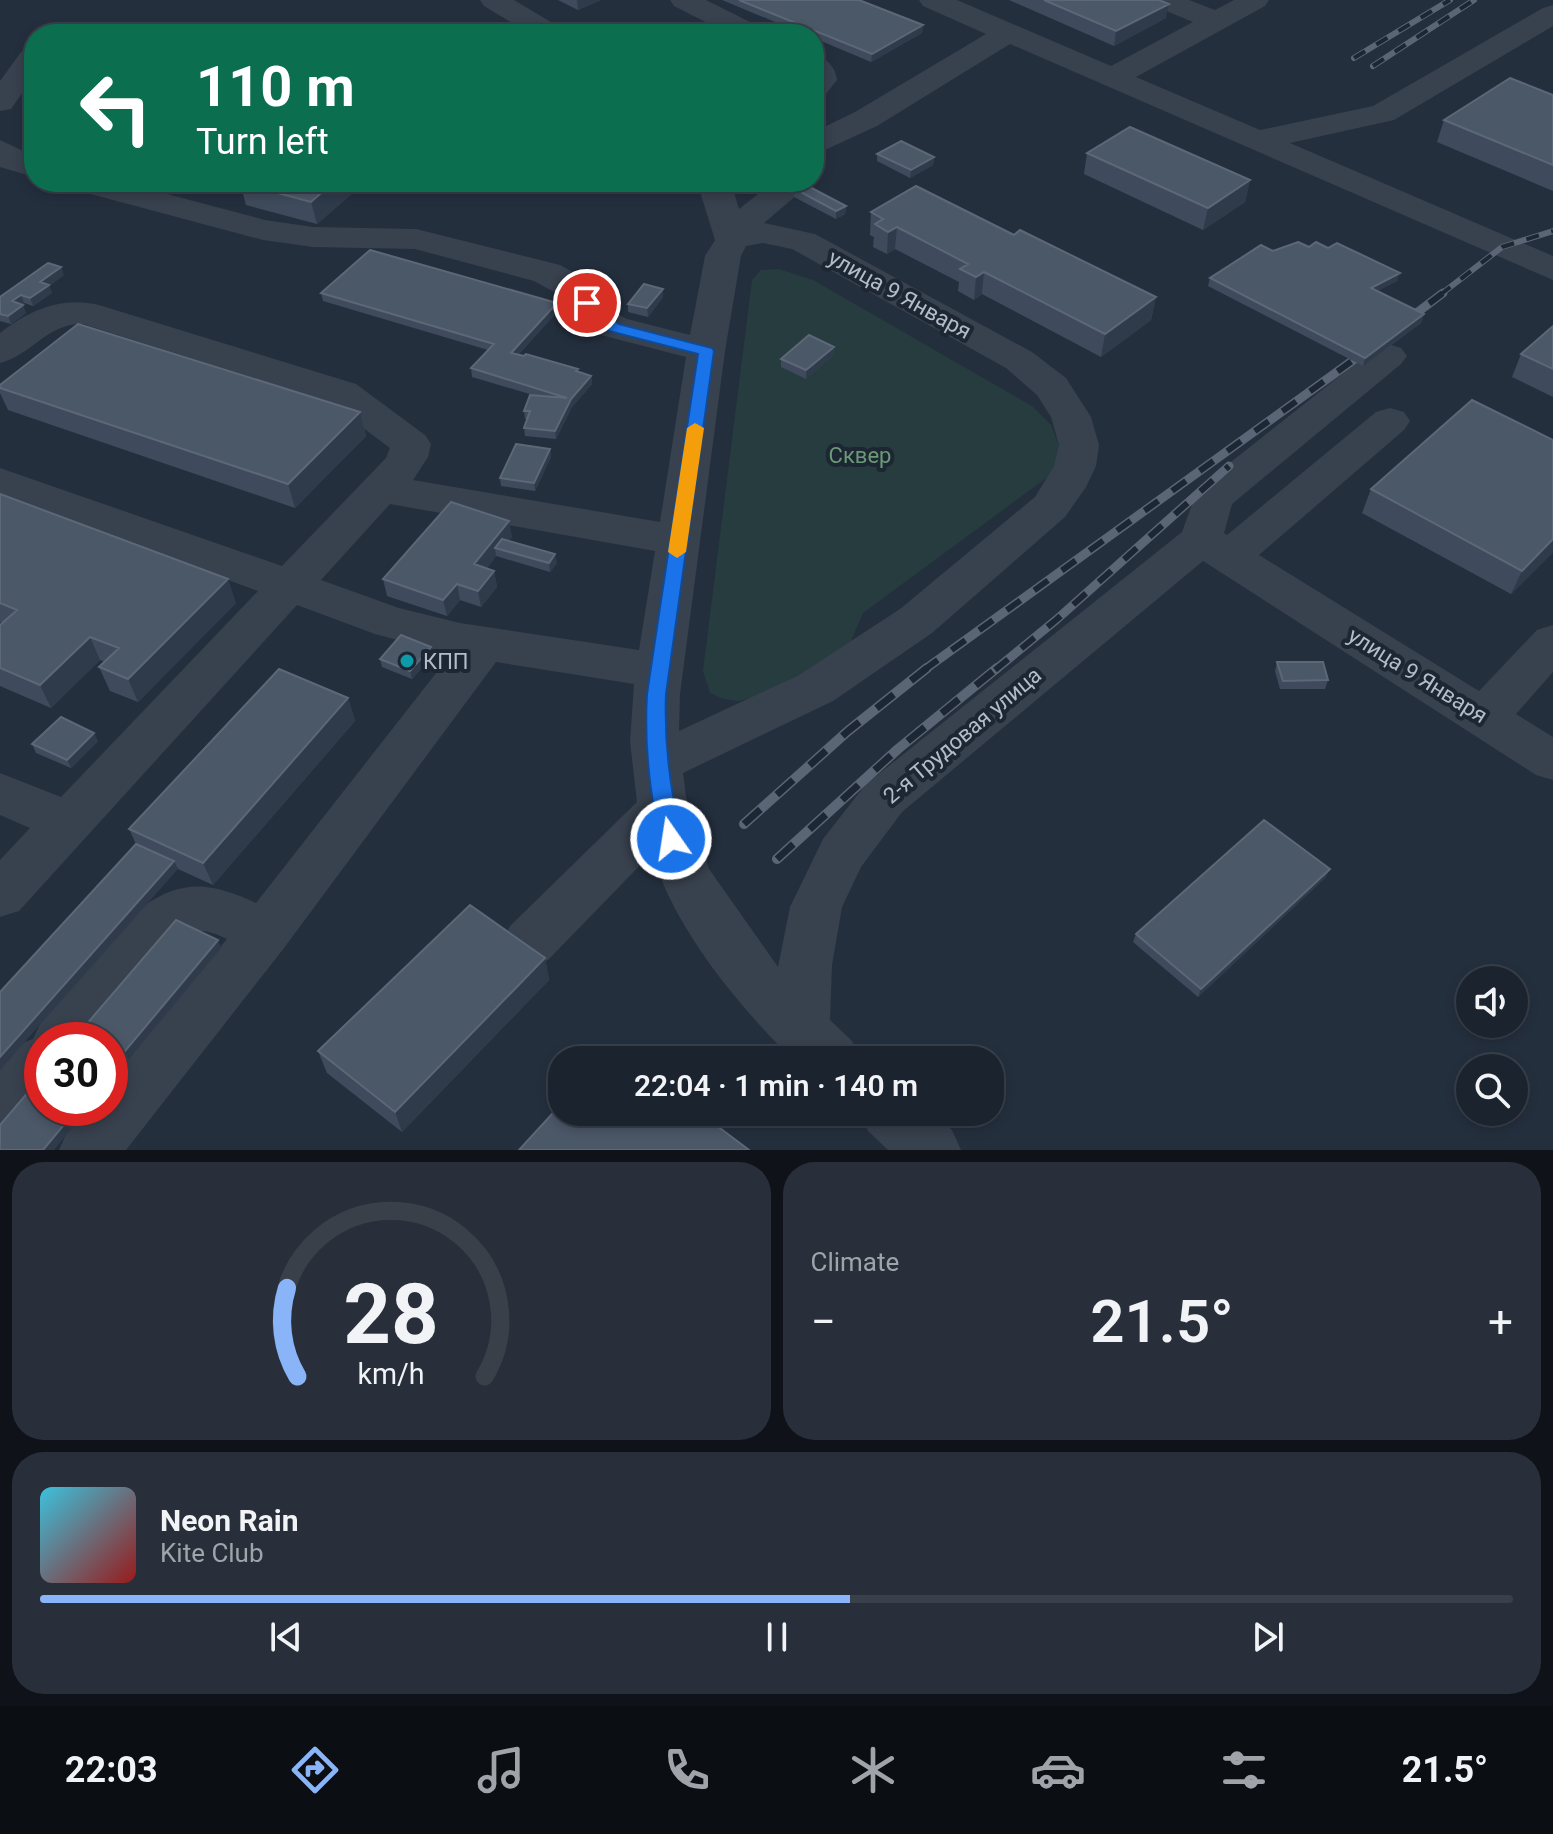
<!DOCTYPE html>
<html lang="en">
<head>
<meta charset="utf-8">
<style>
	:root { --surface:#1b232e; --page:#282f3a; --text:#f1f3f6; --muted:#a0a4aa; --line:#39404a; --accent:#8ab4f8 }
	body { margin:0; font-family:Roboto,sans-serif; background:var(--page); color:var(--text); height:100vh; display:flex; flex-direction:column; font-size:30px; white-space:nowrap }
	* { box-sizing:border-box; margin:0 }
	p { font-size:26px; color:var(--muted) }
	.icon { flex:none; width:44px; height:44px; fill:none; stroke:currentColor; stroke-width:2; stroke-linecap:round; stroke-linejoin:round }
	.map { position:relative; height:1150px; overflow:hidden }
	.drawer { display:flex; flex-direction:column; gap:12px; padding:12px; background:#0f1319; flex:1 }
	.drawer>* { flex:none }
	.banner { position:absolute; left:24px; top:24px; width:800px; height:168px; border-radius:32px; box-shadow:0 4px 12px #0003,0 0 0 2px var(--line); background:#0b6e4f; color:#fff; overflow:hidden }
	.controls { position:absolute; left:1456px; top:966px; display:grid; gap:16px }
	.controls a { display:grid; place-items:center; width:72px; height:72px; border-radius:50%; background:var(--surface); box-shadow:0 4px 12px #0003,0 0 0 2px var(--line); font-size:40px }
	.speed { position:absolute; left:24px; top:1022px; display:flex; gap:16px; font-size:40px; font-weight:700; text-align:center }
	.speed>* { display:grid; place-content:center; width:104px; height:104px; border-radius:50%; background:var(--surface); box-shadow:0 4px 12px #0003,0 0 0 2px var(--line); line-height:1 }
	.speed .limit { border:12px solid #d22; background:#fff; color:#111 }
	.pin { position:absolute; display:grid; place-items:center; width:68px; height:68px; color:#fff; margin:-34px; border:4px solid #fff; border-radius:50%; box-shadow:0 2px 8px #0007 }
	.me { position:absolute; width:88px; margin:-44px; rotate:347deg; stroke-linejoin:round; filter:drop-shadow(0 0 6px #0008) }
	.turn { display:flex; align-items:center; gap:28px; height:168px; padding:0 40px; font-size:36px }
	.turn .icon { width:104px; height:104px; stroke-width:2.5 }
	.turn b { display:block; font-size:56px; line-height:68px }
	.big { font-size:60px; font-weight:600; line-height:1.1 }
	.drawer .widget { flex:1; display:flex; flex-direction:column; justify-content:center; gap:12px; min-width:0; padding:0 28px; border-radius:32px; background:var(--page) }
	.drawer .dial { align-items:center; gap:0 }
	.dial svg { height:208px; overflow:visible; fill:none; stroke:var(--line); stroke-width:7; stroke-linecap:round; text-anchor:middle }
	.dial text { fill:var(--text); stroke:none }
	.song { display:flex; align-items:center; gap:24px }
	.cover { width:96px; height:96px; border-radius:12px; background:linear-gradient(135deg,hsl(190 70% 55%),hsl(0 70% 35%)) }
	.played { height:8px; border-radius:4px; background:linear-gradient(90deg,var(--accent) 55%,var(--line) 55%) }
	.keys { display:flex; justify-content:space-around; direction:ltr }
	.heat { display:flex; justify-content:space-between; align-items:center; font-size:44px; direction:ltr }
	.drawer .tiles { flex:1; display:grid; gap:12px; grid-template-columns:1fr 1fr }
	.widget:last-child { grid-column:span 2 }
	.trip { position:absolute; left:548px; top:1046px; width:456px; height:80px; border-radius:32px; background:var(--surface); box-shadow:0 4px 12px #0003,0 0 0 2px var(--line); font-weight:600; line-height:80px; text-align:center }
	.tab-bar { display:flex; height:128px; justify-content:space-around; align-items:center; background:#0b0e12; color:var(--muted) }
	.tab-bar .icon { width:56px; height:56px }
	.tab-bar .selected { color:var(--accent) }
	.tab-bar b { font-size:36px; color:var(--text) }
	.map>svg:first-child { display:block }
</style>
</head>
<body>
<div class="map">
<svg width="1553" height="1150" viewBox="0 0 1553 1150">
	<rect width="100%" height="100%" fill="#242f3e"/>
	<path fill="#263c3f" d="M779 269 813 280 1032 406 1051 425 1062 453 1049 476 863 613 847 650 758 696 738 701 724 699 710 693 703 671 752 280 761 270Z"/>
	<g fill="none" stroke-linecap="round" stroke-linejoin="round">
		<path fill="#38414e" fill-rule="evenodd" d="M480 0H514L561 28 566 34H530L484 6Z
			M670 0H706L762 28 767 34H729L674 6Z
			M919 0H957L1111 66 1193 22 1154 6 1150 0H1189L1215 10 1234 0H1269L1265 6 1136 77 1260 130 1373 106 1543 8 1553 5V26L1394 120 1290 143 1553 256V280L1010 44 877 126 814 155V132L855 112 986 34 923 6Z
			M34 49V76L11 109 0 111V81L21 52Z
			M814 55C827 58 835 66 837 80L825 95 814 97Z
			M0 140 34 156V177L0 167Z
			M67 182H122L265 220 313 227 416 229 560 265 582 277 616 313 627 319 690 335 705 256 715 240 697 182H731L739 209 773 182H812L764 223 815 234 1032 352 1066 378 1091 417 1099 445 1096 466 1086 487 1065 517 932 633 833 701 683 773 686 797 709 869 778 967 790 907 823 839 866 784 1182 532 1198 488 1375 348 1388 344 1401 348 1407 356 1401 364 1232 504 1224 533 1227 535 1376 412 1390 408 1404 412 1410 421 1404 430 1259 555 1479 691 1537 630 1553 625V672L1516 714 1553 737V780L1536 775 1203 561 902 812 861 867 842 907 832 965 830 1020 852 1041 861 1060H793C739 1006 674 929 652 853L548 960 529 966 510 960 502 943 510 926 637 802 630 741 634 684 496 662 284 948 126 1150H59L68 1130 86 1108H110V1079L227 939C208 930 197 927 180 939L96 1040H42C42 1088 53 1118 0 1139V1068L22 1043 33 1039 41 1022 142 907C184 878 212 883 256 903L451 654 375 634 297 605 19 911 0 917V860L30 828 0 815V773L61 797 258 591 0 497V468L282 566 386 458 390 448 328 402 83 324C47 323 32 355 0 363V333C29 310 62 296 99 305L356 384 425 435 431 444 428 457 413 480 660 522 686 357 601 335 590 329 556 293 534 281 415 249 313 247 263 240 72 189ZM763 243 792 249 1006 368 1037 395 1051 417 1059 445 1054 466 1035 497 900 609 799 675 679 731 680 694 725 351 741 256 746 246ZM390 504 655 551 639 650 460 623 399 608 321 580Z
			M860 1112H932L952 1130 961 1150H888L868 1131Z"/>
		<g stroke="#5a6575" stroke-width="6">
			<path id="rail-far2" d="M1354 58 1450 0
				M1373 66 1474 0
				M1440 295 1502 247 1553 231"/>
		</g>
		<g stroke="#5a6575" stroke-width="9">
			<path id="rail-far1" d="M1402 324 1443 293
				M924 670 1370 348
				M995 670 1056 620 1229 466"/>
		</g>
		<g stroke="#5a6575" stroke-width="10">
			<path id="rail" d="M744 824 848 731 927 668
				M777 859 898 749 997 668"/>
		</g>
		<use href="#rail-far2" stroke="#1d2633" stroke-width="4" stroke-dasharray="13" stroke-linecap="butt"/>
		<use href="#rail-far1" stroke="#1d2633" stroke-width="6" stroke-dasharray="17" stroke-linecap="butt"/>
		<use href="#rail" stroke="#1d2633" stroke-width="7" stroke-dasharray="22" stroke-linecap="butt"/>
	</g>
	<path fill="#3f4b5c" d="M558 0H601L578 10Z
		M722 0H859L923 25 922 33 871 62 814 38V34H804Z
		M1009 0H1159L1166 18 1114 46Z
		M1553 95V191L1437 142 1444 120Z
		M1087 153 1250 180 1245 202 1203 230 1084 174Z
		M877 154 934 157 933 165 910 178 877 161Z
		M240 183 361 186 317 224 246 205Z
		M795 189 846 206 845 214 836 219 794 197Z
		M871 212 1014 235 1156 297 1151 320 1101 357 982 294 974 300 958 291 959 282 895 249 887 254 873 247 874 237 870 235Z
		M1309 247 1397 281 1377 291 1424 314 1421 323 1363 366 1208 286 1210 278Z
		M64 275 49 286 52 293 33 306 24 303 22 305 26 313 11 324 0 321V297Z
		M321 293 558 311 518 355 578 369 579 372 591 376 592 384 572 407 556 439 525 436 524 428 527 419H525L524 411 533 395 472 377 471 368 488 350 323 301Z
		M663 297 648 317 628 312V304Z
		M1553 326V397L1512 377 1521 354Z
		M834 355 806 379 781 367V359Z
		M0 385 360 412 366 436 295 508 8 410 0 393Z
		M1553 440V552L1511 594 1362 513 1371 489Z
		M550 449 551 457 535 491 501 486 500 478Z
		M0 494 236 603 138 702 110 691 99 667 105 662 100 660 51 708 0 686V625L2 623 0 622Z
		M512 537 509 541 557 563 550 572 496 556 487 568 494 571 497 587 481 607 460 600 447 616 387 596 383 579Z
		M433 655 412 679 382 667 380 659Z
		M1277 662 1328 680 1325 689H1280L1275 671Z
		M348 698 355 721 213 885 178 869 136 844 129 829Z
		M98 741 71 768 36 753 32 744Z
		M1326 877 1198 997 1133 942 1136 934Z
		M545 958 549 980 402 1132 327 1073 318 1051Z"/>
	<path fill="#2f3b4b" d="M577 0H601L578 10Z
		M1169 4 1166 18 1114 46 1116 31Z
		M923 25 922 33 871 62 872 54Z
		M934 157 933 165 910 178 911 170Z
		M1250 180 1245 202 1203 230 1208 208Z
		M334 182H360L361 186 317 224 311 202Z
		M846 206 845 214 836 219V211Z
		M897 227 895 249 887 254 888 232Z
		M61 267 64 275 49 286 52 293 33 306 30 298 40 282Z
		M984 272 982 294 974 300 976 277Z
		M1400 273 1397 281 1368 296 1371 288Z
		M663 289V297L648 317 647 308Z
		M21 295 24 303 15 310 12 301Z
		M1156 297 1151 320 1101 357 1105 334Z
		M557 303 558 311 512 361 511 353Z
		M23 305 26 313 11 324 8 316Z
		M1424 314 1421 323 1363 366 1365 358Z
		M834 347V355L806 379V370Z
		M591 376 592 384 572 407 556 439 555 431 571 399Z
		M360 412 366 436 295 508 288 484Z
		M550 449 551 457 535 491 534 483Z
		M509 521 512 537 502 550 495 548 496 556 477 580 474 564Z
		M1553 539V552L1511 594 1522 571Z
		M555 554 557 563 550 572 549 563Z
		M494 571 497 587 481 607 478 591Z
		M228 579 236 603 138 702 128 679Z
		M457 584 460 600 447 616 443 600Z
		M90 637 100 660 51 708 40 685Z
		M431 647 433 655 412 679 410 671Z
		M348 698 355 721 213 885 203 863Z
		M94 733 98 741 71 768 67 760Z
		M174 861 178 869 0 1070V1057Z
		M1330 869 1326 877 1198 997 1201 989Z
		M218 940 221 948 110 1082V1069Z
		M545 958 549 980 402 1132 395 1112Z
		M78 1108H88L54 1150H43Z"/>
	<path fill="#4b5868" stroke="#5c6777" stroke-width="2" d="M739 0H859L923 25 872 54Z
		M1044 0H1159L1169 4 1116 31Z
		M1510 78 1553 95V165L1444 120Z
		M1130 127 1250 180 1208 208 1087 153Z
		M901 141 934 157 911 170 877 154Z
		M241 182H334L311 202 240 183Z
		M804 184 846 206 836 211 795 189Z
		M916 186 1014 235 1020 230 1156 297 1105 334 984 272 976 277 960 269 968 264 897 227 888 232 875 224 883 219 871 212Z
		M1298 242 1309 247 1316 242 1328 248 1337 243 1400 273 1371 288 1424 314 1365 358 1210 278 1261 245 1273 251Z
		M370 250 557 303 511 353 524 356 526 354 578 369 576 371 591 376 571 399 555 431 524 428 530 411H524L530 395 567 398 471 368 494 344 321 293Z
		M48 263 61 267 40 282 49 285 30 298 21 295 12 301 23 305 8 316 0 314V297Z
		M644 284 663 289 647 308 628 304Z
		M78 324 360 412 288 484 0 388V385Z
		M1553 326V369L1521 354Z
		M809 335 834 347 806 370 781 359Z
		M1472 400 1553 440V539L1522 571 1371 489Z
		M516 444 550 449 534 483 500 478Z
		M0 494 228 579 128 679 99 667 119 648 90 637 40 685 0 668V625L17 610 0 603Z
		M451 502 509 521 474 564 494 571 478 591 457 584 443 600 383 579Z
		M502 539 555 554 549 563 495 548Z
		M401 635 431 647 410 671 380 659Z
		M1277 662H1323L1328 680 1283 681Z
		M279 669 348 698 203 863 129 829Z
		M61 717 94 733 67 760 32 744Z
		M1264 820 1330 869 1201 989 1136 934Z
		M136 844 174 861 0 1057V992Z
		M470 905 545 958 395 1112 318 1051Z
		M176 920 218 940 110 1069V1040H73Z
		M606 1056 611 1060H602Z
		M42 1076V1108H78L43 1150H0V1125Z
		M562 1103V1112H680L692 1121 700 1113 749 1150H519Z"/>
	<path fill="#1a73e8" stroke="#114b97" stroke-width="2" d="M587 298 619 324 712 348 714 351 666 694C664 744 670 790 682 839L678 845 671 847 664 845 660 839C649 790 644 744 647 694L698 354 609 331 598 324 580 303Z"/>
	<path fill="#f59e0b" d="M695 423 704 428 686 552 677 558 668 552 687 428Z"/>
	<circle fill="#0f9aa8" stroke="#1d2633" stroke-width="3" cx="407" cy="661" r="8"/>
	<g text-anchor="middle" stroke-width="8" stroke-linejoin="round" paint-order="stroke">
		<g font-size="22" fill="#b4bcc9" stroke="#1d2633">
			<text transform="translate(900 294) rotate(29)" y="8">улица 9 Января</text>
			<text transform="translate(1418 675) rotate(32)" y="8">улица 9 Января</text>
			<text transform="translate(962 735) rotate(-40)" y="8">2-я Трудовая улица</text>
		</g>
		<g font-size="22" fill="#6b9a76" stroke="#1d2633">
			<text x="860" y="463">Сквер</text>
		</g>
		<g font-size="22" fill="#b4bcc9" stroke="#1d2633" text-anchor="start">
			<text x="423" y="669">КПП</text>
		</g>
	</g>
</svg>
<div class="controls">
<a><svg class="icon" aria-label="sound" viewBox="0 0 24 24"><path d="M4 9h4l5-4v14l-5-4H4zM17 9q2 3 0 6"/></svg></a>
<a><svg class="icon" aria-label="search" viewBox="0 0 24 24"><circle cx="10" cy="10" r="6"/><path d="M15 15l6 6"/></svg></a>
</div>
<div class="speed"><div class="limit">30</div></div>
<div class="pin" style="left:587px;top:303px;background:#d93025"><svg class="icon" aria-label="arrive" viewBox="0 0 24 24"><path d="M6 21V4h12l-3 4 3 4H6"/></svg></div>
<svg class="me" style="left:671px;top:839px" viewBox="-20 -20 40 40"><circle r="17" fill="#1a73e8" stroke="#fff" stroke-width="3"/><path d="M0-11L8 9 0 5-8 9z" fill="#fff"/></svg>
<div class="trip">22:04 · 1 min · 140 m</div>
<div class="banner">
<div class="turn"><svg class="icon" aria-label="left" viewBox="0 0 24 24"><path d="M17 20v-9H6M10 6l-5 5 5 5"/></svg><div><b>110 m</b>Turn left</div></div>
</div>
</div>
<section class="drawer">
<div class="tiles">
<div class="widget dial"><svg viewBox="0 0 100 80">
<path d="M14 69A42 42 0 1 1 86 69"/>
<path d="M14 69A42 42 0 0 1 10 35" stroke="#8ab4f8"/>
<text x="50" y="56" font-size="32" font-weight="700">28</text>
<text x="50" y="72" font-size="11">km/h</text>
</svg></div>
<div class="widget"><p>Climate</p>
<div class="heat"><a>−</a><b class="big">21.5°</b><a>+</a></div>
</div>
<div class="widget">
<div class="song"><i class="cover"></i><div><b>Neon Rain</b><p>Kite Club</p></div></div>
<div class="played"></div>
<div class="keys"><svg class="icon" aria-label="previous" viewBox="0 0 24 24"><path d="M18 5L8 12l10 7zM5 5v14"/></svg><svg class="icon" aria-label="pause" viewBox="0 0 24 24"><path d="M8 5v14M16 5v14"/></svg><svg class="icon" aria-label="next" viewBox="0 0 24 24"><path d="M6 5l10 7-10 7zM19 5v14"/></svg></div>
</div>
</div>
</section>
<nav class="tab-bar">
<b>22:03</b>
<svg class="icon selected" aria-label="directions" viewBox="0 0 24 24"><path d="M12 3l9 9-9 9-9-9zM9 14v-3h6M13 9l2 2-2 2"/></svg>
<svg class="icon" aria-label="music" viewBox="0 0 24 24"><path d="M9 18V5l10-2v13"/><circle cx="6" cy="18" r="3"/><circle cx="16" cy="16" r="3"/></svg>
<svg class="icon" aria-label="phone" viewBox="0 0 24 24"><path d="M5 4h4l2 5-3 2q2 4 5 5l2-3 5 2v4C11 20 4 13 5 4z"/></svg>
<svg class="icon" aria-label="climate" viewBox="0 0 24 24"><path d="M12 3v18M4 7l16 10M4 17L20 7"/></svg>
<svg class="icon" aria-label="car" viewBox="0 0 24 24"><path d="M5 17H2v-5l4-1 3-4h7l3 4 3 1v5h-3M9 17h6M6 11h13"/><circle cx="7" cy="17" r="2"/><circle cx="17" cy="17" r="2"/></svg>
<svg class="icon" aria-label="filters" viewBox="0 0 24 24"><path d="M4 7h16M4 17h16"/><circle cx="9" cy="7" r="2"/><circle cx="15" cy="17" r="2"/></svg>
<b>21.5°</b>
</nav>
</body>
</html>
